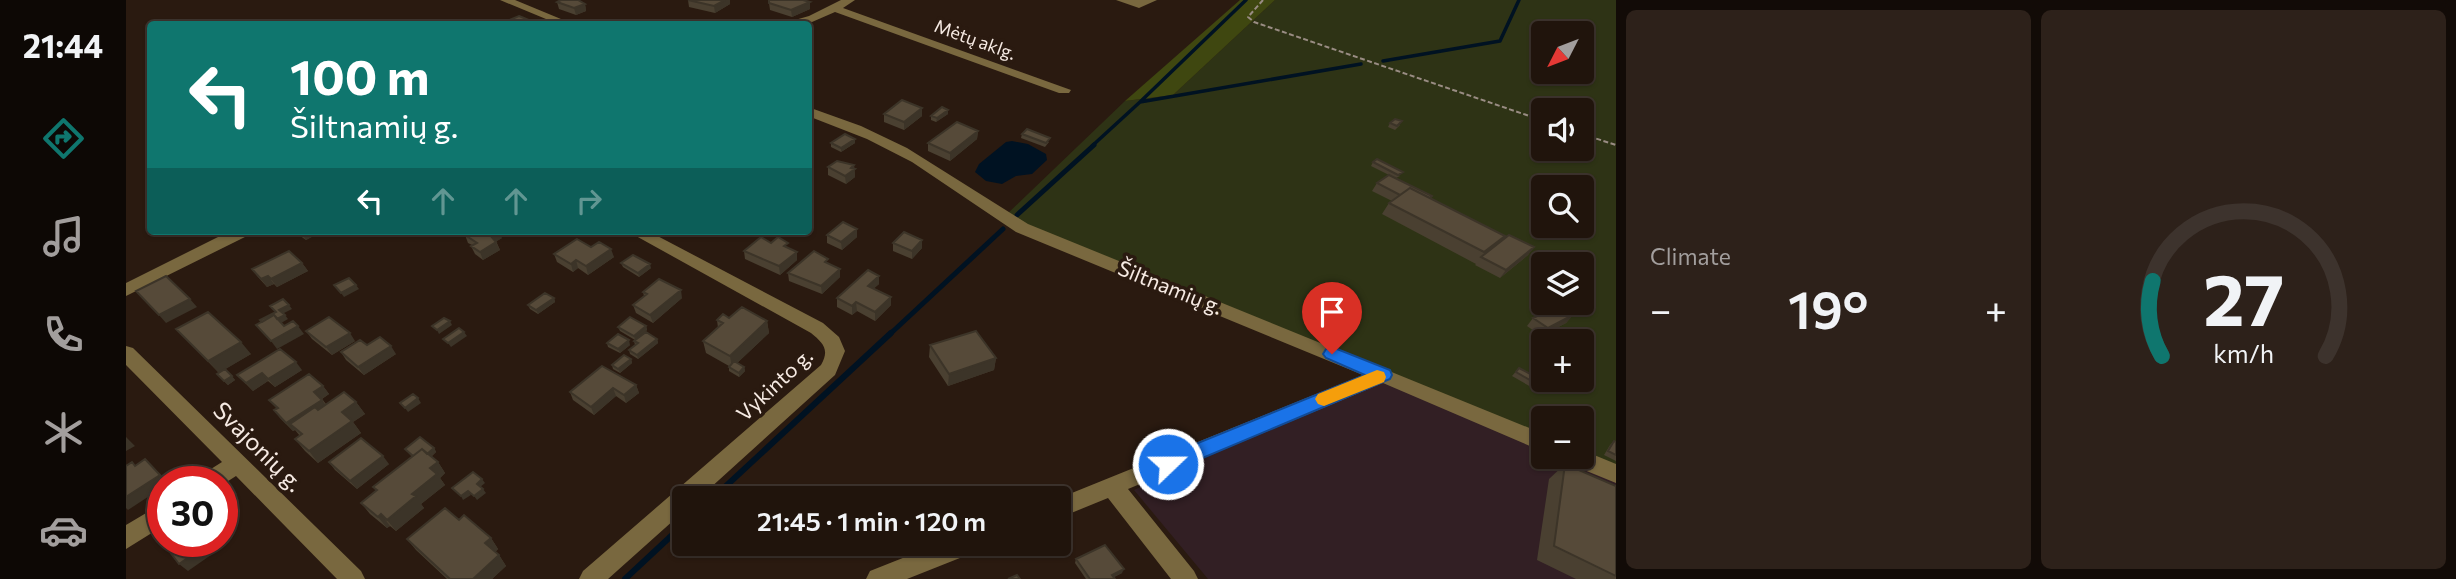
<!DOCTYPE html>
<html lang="en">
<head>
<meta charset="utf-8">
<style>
	:root { --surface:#20140c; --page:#2d211a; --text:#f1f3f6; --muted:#a29e9d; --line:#3d332d; --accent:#0f766e }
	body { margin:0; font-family:Commissioner,sans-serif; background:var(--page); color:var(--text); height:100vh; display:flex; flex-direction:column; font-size:26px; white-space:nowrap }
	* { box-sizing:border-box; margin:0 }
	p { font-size:23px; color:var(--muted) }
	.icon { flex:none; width:38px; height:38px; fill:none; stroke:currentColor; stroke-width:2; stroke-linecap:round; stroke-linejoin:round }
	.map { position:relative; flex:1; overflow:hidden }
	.details { display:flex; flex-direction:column; gap:10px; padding:10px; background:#120b07; width:840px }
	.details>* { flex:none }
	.top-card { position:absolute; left:21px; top:21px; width:665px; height:214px; border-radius:7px; box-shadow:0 2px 5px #0004,0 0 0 2px var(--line); background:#0f766e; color:#fff; overflow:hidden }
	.needle { width:46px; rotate:228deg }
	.controls { position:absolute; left:1405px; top:21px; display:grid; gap:14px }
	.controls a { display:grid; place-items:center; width:63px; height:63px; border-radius:7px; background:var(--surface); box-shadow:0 2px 5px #0004,0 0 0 2px var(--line); font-size:35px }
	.speed { position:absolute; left:21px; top:466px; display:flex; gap:14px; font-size:35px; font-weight:700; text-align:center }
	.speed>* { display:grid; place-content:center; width:91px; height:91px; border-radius:50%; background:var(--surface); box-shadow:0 2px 5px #0004,0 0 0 2px var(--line); line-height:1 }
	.speed .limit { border:10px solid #d22; background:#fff; color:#111 }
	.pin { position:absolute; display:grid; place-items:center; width:60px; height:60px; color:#fff; margin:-72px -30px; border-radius:50% 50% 50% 0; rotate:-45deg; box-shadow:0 0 7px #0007 }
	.pin .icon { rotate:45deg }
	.me { position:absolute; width:77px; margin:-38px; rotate:68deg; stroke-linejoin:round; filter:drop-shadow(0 0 5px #0008) }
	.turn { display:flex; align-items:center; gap:24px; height:147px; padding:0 28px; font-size:32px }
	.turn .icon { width:91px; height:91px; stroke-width:2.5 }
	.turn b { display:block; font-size:49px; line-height:60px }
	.lanes { display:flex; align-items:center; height:66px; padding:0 28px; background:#0003; justify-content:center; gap:35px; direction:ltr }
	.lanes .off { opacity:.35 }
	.big { font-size:52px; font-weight:600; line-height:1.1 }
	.details .card { flex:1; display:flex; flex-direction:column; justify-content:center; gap:10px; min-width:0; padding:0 24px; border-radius:10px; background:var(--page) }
	.details .dial { align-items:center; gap:0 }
	.dial svg { height:182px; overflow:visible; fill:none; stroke:var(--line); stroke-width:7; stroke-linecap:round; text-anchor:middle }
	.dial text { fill:var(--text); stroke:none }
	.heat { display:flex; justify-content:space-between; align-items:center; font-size:38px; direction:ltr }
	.details .tiles { flex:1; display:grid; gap:10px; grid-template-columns:repeat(2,1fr) }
	.trip { position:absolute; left:546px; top:486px; width:399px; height:70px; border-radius:7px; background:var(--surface); box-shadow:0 2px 5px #0004,0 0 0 2px var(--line); font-weight:600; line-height:70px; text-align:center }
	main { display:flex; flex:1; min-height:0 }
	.menu { display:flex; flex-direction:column; width:126px; justify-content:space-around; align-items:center; background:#0d0805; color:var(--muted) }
	.menu .icon { width:49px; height:49px }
	.menu .selected { color:var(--accent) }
	.menu b { font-size:32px; color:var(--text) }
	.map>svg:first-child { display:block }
</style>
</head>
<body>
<main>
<nav class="menu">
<b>21:44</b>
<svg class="icon selected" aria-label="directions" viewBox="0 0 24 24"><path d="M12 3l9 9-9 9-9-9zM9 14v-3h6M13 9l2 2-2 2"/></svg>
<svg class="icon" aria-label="music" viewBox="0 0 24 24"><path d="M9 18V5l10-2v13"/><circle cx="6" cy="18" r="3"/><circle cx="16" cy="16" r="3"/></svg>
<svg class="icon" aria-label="phone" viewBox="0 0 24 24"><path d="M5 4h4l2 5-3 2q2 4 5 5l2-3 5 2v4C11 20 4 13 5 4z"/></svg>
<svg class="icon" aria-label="climate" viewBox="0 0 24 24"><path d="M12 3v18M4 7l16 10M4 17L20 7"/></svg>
<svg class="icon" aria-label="car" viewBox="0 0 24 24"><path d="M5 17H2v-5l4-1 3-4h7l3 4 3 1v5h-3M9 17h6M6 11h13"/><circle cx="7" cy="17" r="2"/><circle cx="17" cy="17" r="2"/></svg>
</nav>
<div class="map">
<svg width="1490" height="579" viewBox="0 0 1490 579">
	<rect width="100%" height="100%" fill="#2a1a10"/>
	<path fill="#321f24" d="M1257 375 1417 443 1418 457H1449L1490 474V579H1082L1008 490Z"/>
	<path fill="#2e3315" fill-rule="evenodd" d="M1149 0H1490V474L1449 457H1456V418H1418L1417 443 877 218 999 101 1047 95ZM1418 33H1456V72H1418ZM1418 110H1456V149H1418ZM1418 187H1456V226H1418ZM1418 264H1456V303H1418ZM1418 341H1456V380H1418Z"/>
	<path fill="#3f4710" d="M1114 0H1149L1047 95 999 101Z"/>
	<path fill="#001222" d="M886 141 902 144 920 154 921 160 906 174 890 176 876 184 860 181 849 172 853 164 880 142Z"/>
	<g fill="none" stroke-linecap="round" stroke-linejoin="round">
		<path stroke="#001222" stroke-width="3.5" d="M1257 61 1374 41 1393 0
			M1014 102 1120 0
			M966 146 1014 102 1235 64"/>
		<path stroke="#001222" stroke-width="5" d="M891 215 968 145
			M763 335 877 229"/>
		<path stroke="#001222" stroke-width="6" d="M586 499 765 333
			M499 579 558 524"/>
		<path stroke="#998c83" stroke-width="2" stroke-dasharray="5 2.5" stroke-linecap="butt" d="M1137 0 1122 17 1128 22 1418 121
			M1456 134 1490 145"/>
		<path fill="#79683f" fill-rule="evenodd" d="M374 0H389L447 24H432Z
			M715 0H729L717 8 945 90 943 93H933L709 12 686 22 655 24 683 16Z
			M990 0H1031L1013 8Z
			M542 21H600L606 24H536Z
			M682 107 735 126 781 148 902 224 1418 434V452L1257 383 1002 489 1068 571 1072 579H1045L982 498 933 518V499H931L1237 375 890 232 786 162 741 139 682 116Z
			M104 231H125L123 235 0 296V283Z
			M501 231H522L697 323 713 337 719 351 709 375 572 499H558V511L482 579H453L457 571 695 365C704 349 697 343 685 333Z
			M0 346 7 348 235 571 239 579H211L110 476 96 485V481H74L77 474 96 462 0 365Z
			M1456 450 1490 464V483L1441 463 1438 457H1456Z
			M37 503V526L0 549V525Z
			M812 544H852L849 552 781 579H740L744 571Z"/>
	</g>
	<path fill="#4a4031" d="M562 0H604V4L589 13 563 7Z
		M431 2 459 4 460 11 450 15 433 9Z
		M643 3 684 9 666 17 644 10Z
		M796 108V116L778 130 758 122V114Z
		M822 114 810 122 805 120V116Z
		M1264 123 1274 125 1269 130 1262 127Z
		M852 131 851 139 824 161 802 151V143Z
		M896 134 923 142 919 147 895 138Z
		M729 139V143L715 152 705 147V143Z
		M1247 162 1274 176 1270 178 1305 199 1379 236 1376 240 1408 247 1402 255 1374 278 1349 265 1350 264 1256 214 1263 203 1266 201 1246 191 1251 183 1263 175 1245 166Z
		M728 165 729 177 720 184 702 175V167Z
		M167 231H197L180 240Z
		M339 235 376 238 370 241 374 250 357 260 349 254 345 246 346 245 342 243Z
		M701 235 731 237 716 250 701 243Z
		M796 240V248L786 259 767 251V243Z
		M645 243 663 248 671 252V260L654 275 619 259 618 251Z
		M465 247 488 257 462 275 452 268 447 272 431 262 428 254Z
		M176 263 182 271 151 287 148 284 141 287 132 277 126 269Z
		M495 263 525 268 513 277 497 267Z
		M703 263 714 277 696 294 663 281 662 273Z
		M753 276V284L748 288 765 305 749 321 731 311 726 315 711 307V298Z
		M517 292 556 298 527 323 510 313 507 305 518 296Z
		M428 298 429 302 412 314 404 309 402 305Z
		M1447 315 1440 323 1415 336 1401 326 1407 318Z
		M603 318 641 321 643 333 611 363 618 367 619 371 613 377 603 371V366L580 353 577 341 592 328 591 320Z
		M520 326 521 330 509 340 494 331 492 327Z
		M50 329 125 354 99 369 109 380 102 385 91 374 93 373Z
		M180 331 229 341 206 355 186 339Z
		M531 339 532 343 512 359 504 354 503 350 509 345 508 341Z
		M481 343 504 345 494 353 482 347Z
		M804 345 870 358 868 370 822 386 803 357Z
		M215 352 270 354 238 375 220 360Z
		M505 359 506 363 494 373 487 369 486 365Z
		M1393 368 1412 378 1405 387 1386 376Z
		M176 370 149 387 142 381 127 391 111 375Z
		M510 385 513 393 500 403 490 396 468 415 447 400 444 392Z
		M197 386 203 394 196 399 200 404 230 402 239 414 227 422 235 433 192 463 179 451 169 439 174 436 169 430 167 431 154 418 148 410 151 409 143 400Z
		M1488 441 1490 442V461L1478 455 1484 445Z
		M308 448 310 452 305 457 312 462 319 473 314 478 319 485 295 504 298 508 270 531 264 526 261 528 244 514 235 503 250 491 247 487 286 457 279 449Z
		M203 462 263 464 231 489 209 470Z
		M1439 464 1490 486V579H1450L1411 560 1423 479Z
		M333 520 365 538 372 549 369 552 373 555 380 566 366 579H321L290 550 281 539Z
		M950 559 996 573 988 577 989 579H960L949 563Z"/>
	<path fill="#3c3428" d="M599 0H604V4L589 13 588 6Z
		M684 2V9L666 17 665 10Z
		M459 4 460 11 450 15 448 8Z
		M796 108V116L778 130V122Z
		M822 110V114L810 122 811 118Z
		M685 125V133L682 135V127Z
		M852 131 851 139 824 161V153Z
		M729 139V143L715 152V148Z
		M728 165 729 177 720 184 719 176 725 168Z
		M731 229V237L716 250 715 242Z
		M177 231H197L180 240 175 232Z
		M371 231H373L376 238 368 243 364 235Z
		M796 240V248L786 259V251Z
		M370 242 374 250 357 260 354 252Z
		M1408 247 1402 255 1374 278 1380 270Z
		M485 249 488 257 462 275 460 266Z
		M671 252V260L654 275 653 266Z
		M450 260 452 268 447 272 445 264Z
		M176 263 182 271 151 287 145 279Z
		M524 264 525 268 513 277 512 273Z
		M714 269V277L696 294 695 286Z
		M142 276 148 284 141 287 135 279Z
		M753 276V284L742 294V286Z
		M230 285 233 289 218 297 215 293Z
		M555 290 556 298 527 323 524 315Z
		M765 297V305L749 321V312Z
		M428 298 429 302 412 314 410 310Z
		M64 299 71 307 40 323 33 315Z
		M730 302 731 311 726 315V306Z
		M163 305 166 309 156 314 153 310Z
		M159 315 162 319 143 330 139 326Z
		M1447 315 1440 323 1415 336 1422 328Z
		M324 321 326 325 313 334 311 330Z
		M641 321 643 333 606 368 604 356Z
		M172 326 178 334 151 349 145 341Z
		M520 326 521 330 509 340 508 336Z
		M338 332 341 336 325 347 322 343Z
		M224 333 229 341 206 355 200 347Z
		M531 339 532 343 512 359 511 355Z
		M503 340 504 345 494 353 492 349Z
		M115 342 125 354 93 373 82 361Z
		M265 346 270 354 238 375 232 367Z
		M870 358 868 370 822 386 823 374Z
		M505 359 506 363 494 373 492 369Z
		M170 362 176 370 149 387 142 379Z
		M618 367 619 371 613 377V373Z
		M136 373 142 381 127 391 120 383Z
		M106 376 109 380 102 385 98 381Z
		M510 385 513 393 500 403 498 395Z
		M197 386 203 394 194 400 188 392Z
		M487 388 490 396 468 415 465 407Z
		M292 398 295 403 282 412 279 408Z
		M196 400 202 408 164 424 169 430 167 431 160 423Z
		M230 402 239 414 227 422 235 433 192 463 183 451 216 412Z
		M0 437 9 446 0 451Z
		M308 448 310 452 296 464 293 460Z
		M257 456 263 464 231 489 224 481Z
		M19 459 41 481H37V487L2 510 0 508V497Z
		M312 462 319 473 314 478 319 485 295 504 298 508 270 531 261 520 304 468Z
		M356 479 359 483 353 488 351 484Z
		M357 489 360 493 351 500 348 496Z
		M342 491 345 495 337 500 335 496Z
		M255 514 264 526 261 528 252 517Z
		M365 538 372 549 367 554 359 543Z
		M86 541H88L95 548 62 571 53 564Z
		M373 555 380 566 366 579H347Z
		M998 569 996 573 984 579 986 575Z"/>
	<path fill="#564a39" stroke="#3c3428" stroke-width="2" d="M435 0H452L459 4 448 8 431 2Z
		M562 0H599L588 6Z
		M643 0H677L684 2 665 10 643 3Z
		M393 16 403 20 401 21 408 24H387L381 21Z
		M776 100 796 108 778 122 758 114Z
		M816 107 822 110 811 118 805 116Z
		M1269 119 1276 121 1271 126 1264 123Z
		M831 122 852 131 824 153 802 143Z
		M901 129 924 138 920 143 896 134Z
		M719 134 729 139 715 148 705 143Z
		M1251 159 1277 172 1272 175 1247 162Z
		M711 161 728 165 725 168 729 169 719 176 702 167Z
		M1263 175 1306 196 1304 198 1284 188 1274 195 1251 183Z
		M1284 188 1379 236 1358 252 1263 203Z
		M717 222 731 229 715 242 701 235Z
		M345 231H371L364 235 370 242 354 252 345 246 351 243 339 235Z
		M778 232 796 240 786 251 767 243Z
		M1383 235 1408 247 1380 270 1355 257Z
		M635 237 645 243 652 237 662 243 658 246 671 252 653 266 618 251Z
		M451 239 465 247 473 242 485 249 460 266 450 260 445 264 428 254Z
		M163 251 176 263 145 279 142 276 135 279 126 269Z
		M688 251 702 259 699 262 714 269 695 286 662 273Z
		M507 255 524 264 512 273 495 263Z
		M742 270 753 276 742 286 765 297 749 312 730 302 726 306 711 298Z
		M40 276 64 299 33 315 10 291Z
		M223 278 230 285 215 293 208 285Z
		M533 279 555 290 524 315 507 305 521 294 517 292Z
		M419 293 428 298 410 310 402 305Z
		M157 299 163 305 153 310 159 315 151 319 148 315 136 322 134 320 150 312 144 306Z
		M1432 306 1447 315 1422 328 1407 318Z
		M616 307 641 321 604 356 577 341 597 323 591 320 597 314 603 318Z
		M82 312 115 342 82 361 50 329Z
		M148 315 158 326 167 321 172 326 145 341 130 325Z
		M203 317 224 333 200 347 180 331Z
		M504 317 520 326 508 336 492 327Z
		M318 318 324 321 311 330 306 326Z
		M333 328 338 332 322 343 317 339Z
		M850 331 870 358 823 374 804 345Z
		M520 332 531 339 511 355 503 350 512 343 508 341Z
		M492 334 503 340 492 349 481 343Z
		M254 337 265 346 232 367 215 352 234 340 241 345Z
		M154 349 170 362 142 379 136 373 120 383 111 375Z
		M498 355 505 359 492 369 486 365Z
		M608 361 618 367 613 373 603 367Z
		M476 366 510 385 498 395 487 388 465 407 444 392Z
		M1393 368 1412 378 1409 383 1390 372Z
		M99 369 106 376 98 381 91 374Z
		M183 374 197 386 188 392 196 400 160 423 148 410 152 408 143 400Z
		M218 392 230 402 216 412 226 421 183 451 169 439 176 434 164 424 189 407 192 410Z
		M287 394 292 398 279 408 274 403Z
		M294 437 308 448 301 454 296 449 287 456 279 449Z
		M235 438 257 456 224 481 203 462Z
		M1488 441 1490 442V455L1482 451Z
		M296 449 312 462 304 468 311 474 286 494 290 496 261 520 255 514 252 517 235 503 251 490 247 487Z
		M19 459 34 475 0 497V466L6 462 9 466Z
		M1439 464 1490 486V576L1428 546Z
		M347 472 356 479 351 484 357 489 348 496 342 491 335 496 326 488Z
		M319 508 333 520 338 515 365 538 359 543 373 555 347 579H324L281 539Z
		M37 537V541H86L53 564 34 539Z
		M979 545 998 569 986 575 989 579H964L950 559Z
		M891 575 894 579H882Z"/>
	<path fill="#1a73e8" stroke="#114b97" stroke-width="2" d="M1206 347 1264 370 1266 375 1264 379 1048 470 1042 472 1035 470 1032 464 1035 458 1239 375 1200 358 1197 354 1200 349Z"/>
	<path fill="#f59e0b" d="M1251 370 1258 372 1260 377 1258 382 1198 406 1192 404 1189 399 1192 394Z"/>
	<g text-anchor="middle" stroke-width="7" stroke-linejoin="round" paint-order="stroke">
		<g font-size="18" fill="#f6eae3" stroke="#2a1a10">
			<text transform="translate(849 40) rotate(20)" y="6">Mėtų aklg.</text>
		</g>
		<g font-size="21" fill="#f6eae3" stroke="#2a1a10">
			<text transform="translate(1044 288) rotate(22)" y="7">Šiltnamių g.</text>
			<text transform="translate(649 385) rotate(-43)" y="7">Vykinto g.</text>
		</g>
		<g font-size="24" fill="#f6eae3" stroke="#2a1a10">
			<text transform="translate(132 447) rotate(45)" y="8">Svajonių g.</text>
		</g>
	</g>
</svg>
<div class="controls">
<a><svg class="needle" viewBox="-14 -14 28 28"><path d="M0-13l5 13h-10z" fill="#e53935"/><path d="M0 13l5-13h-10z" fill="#a29e9d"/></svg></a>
<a><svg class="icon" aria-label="sound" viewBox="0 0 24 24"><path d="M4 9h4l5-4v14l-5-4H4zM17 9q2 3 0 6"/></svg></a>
<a><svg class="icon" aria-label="search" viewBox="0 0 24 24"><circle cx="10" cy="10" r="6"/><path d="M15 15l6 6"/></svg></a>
<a><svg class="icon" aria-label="layers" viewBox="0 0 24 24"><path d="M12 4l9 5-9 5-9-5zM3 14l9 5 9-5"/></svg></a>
<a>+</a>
<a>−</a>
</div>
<div class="speed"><div class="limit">30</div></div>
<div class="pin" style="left:1206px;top:354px;background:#d93025"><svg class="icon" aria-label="arrive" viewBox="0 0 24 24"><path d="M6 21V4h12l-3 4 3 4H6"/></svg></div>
<svg class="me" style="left:1042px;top:464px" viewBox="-20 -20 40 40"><circle r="17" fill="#1a73e8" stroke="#fff" stroke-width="3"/><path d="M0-11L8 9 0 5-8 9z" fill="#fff"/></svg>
<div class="trip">21:45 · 1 min · 120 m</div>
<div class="top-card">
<div class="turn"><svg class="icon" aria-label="left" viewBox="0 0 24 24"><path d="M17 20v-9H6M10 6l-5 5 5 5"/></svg><div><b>100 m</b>Šiltnamių g.</div></div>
<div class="lanes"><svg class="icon" aria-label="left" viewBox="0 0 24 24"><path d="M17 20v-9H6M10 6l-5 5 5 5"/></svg><svg class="icon off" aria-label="ahead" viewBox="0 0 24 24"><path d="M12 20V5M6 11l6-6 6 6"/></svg><svg class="icon off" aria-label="ahead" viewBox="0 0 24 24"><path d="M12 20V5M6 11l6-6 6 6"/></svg><svg class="icon off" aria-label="right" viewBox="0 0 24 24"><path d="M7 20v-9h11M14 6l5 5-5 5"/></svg></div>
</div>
</div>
<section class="details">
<div class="tiles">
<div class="card"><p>Climate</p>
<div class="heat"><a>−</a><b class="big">19°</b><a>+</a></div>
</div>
<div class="card dial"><svg viewBox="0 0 100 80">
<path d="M14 69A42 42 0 1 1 86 69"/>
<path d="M14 69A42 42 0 0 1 10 36" stroke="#0f766e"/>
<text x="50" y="56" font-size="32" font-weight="700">27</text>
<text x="50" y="72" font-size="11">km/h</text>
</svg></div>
</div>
</section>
</main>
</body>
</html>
